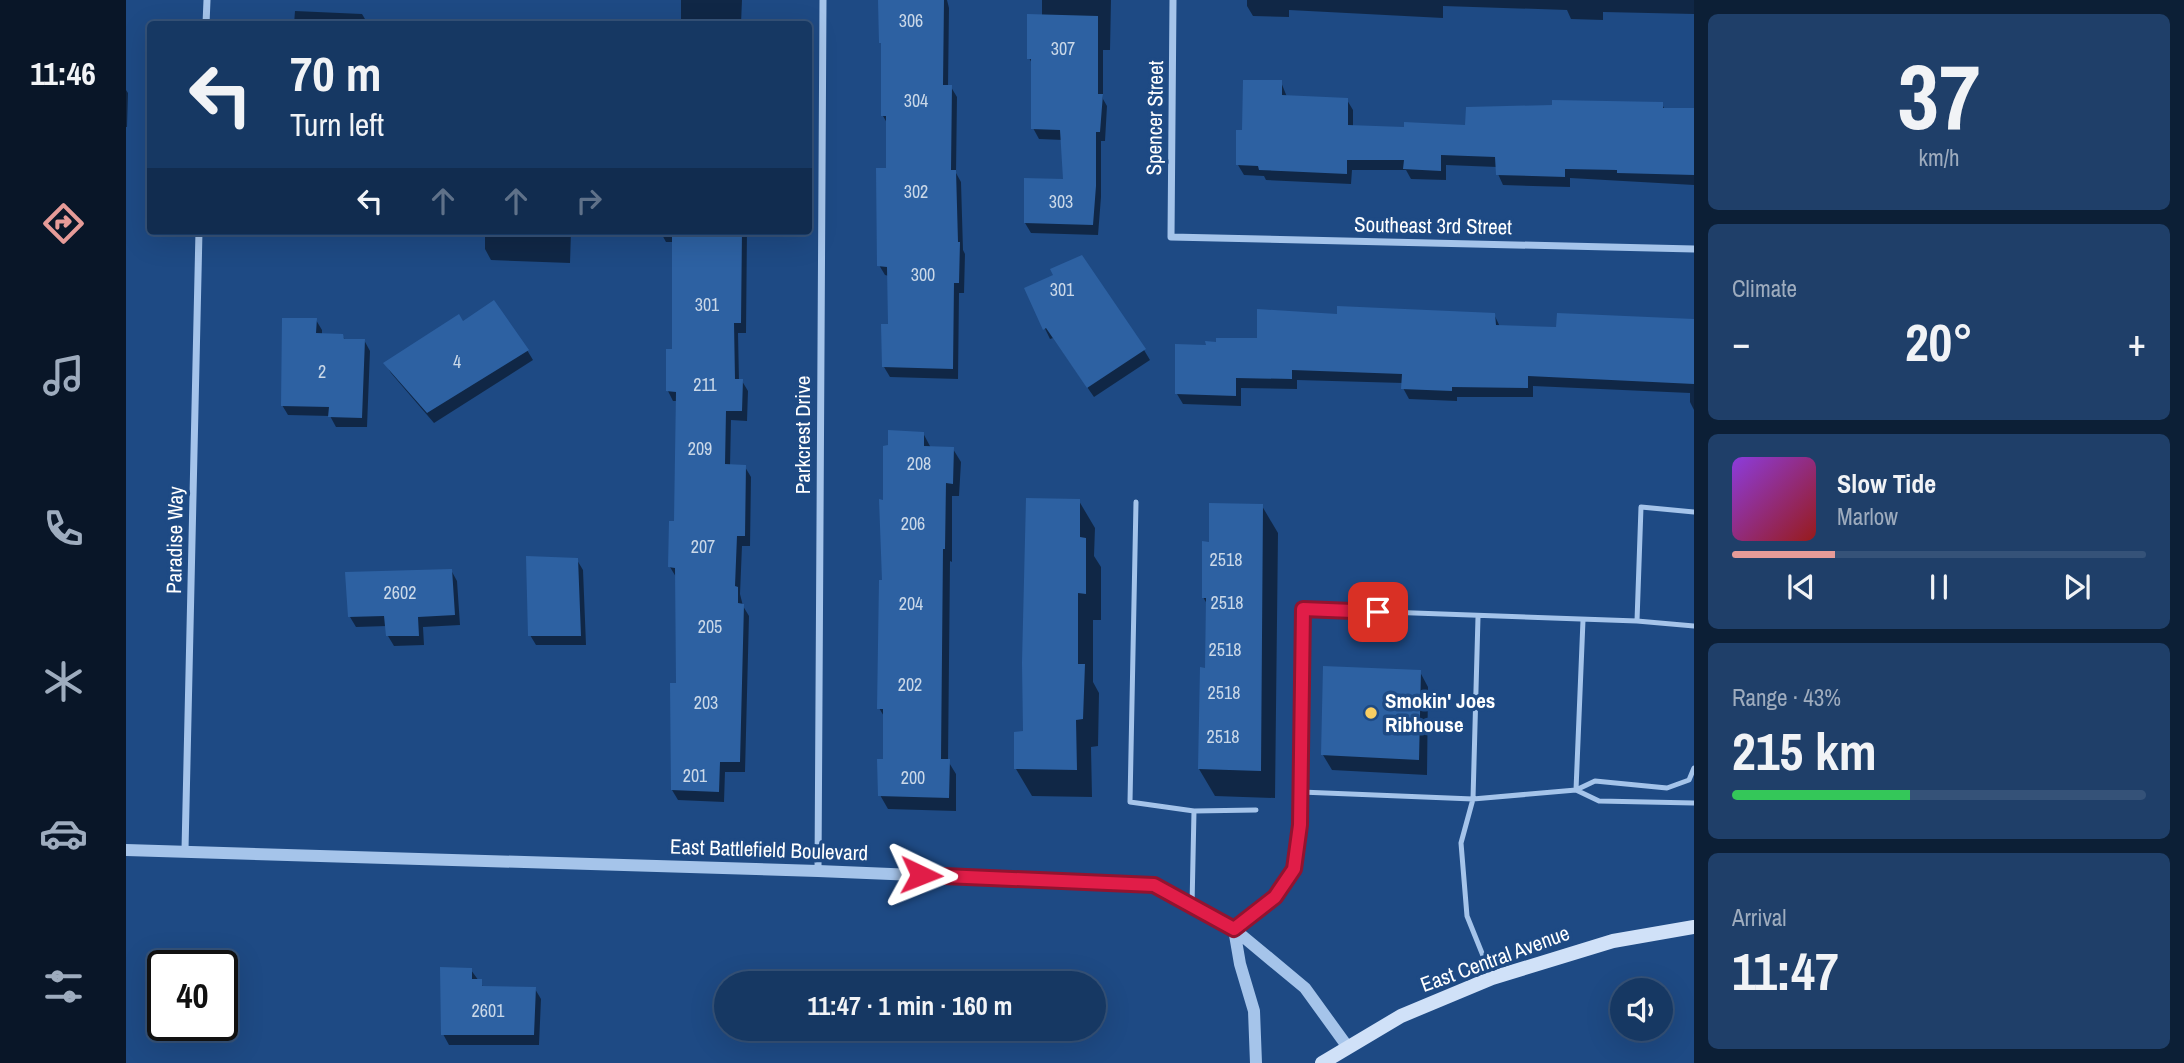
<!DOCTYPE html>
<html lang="en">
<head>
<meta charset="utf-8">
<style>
	:root { --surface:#163863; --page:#1f3f69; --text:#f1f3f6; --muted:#9eacbe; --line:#355278; --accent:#e69b98 }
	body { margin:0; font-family:"Archivo Narrow",sans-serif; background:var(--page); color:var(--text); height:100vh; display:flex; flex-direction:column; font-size:26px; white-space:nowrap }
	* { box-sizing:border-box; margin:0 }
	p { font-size:23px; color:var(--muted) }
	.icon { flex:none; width:38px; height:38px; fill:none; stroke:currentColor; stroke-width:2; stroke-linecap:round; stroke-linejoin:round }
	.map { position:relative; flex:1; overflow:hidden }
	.details { display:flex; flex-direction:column; gap:14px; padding:14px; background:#0c1f36; width:490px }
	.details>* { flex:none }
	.hud { position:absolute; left:21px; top:21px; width:665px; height:214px; border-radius:7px; box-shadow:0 7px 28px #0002,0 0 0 2px var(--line); background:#163863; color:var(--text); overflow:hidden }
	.buttons { position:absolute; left:1484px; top:978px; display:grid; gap:14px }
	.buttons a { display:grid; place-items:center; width:63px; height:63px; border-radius:50%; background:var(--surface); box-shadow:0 7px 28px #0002,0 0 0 2px var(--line); font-size:35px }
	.speed { position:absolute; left:21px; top:950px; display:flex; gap:14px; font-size:35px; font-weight:700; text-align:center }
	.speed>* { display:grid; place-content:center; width:91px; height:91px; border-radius:50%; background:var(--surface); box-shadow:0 7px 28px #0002,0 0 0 2px var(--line); line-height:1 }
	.speed .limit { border:4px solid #111; border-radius:10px; background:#fff; color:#111 }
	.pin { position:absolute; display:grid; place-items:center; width:60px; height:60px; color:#fff; margin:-30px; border-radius:14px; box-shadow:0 4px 10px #0006 }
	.me { position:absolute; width:77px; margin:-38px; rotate:92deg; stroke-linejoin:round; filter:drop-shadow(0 0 5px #0008) }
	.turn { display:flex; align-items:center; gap:24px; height:147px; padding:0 28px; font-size:32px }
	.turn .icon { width:91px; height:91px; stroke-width:2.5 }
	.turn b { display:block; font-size:49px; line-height:60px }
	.lanes { display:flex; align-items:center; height:66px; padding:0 28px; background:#0003; justify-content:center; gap:35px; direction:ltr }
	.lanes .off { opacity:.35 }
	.big { font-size:52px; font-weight:700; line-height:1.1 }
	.details .card { flex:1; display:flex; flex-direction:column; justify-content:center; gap:10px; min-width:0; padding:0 24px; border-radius:10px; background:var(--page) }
	.details .dial { align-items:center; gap:0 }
	.dial b { font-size:91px; line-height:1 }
	.song { display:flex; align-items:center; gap:21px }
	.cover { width:84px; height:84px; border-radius:10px; background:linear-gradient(135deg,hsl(270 70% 55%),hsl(0 70% 35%)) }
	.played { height:7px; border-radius:4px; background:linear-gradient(90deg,var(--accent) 25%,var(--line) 25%) }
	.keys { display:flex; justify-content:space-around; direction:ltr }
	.heat { display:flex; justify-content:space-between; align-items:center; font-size:38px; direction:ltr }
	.charge { height:10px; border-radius:5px; background:linear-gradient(90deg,#34c759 43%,var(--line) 0) }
	.trip { position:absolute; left:588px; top:971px; width:392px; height:70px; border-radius:35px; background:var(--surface); box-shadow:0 7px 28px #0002,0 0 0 2px var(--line); font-weight:700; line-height:70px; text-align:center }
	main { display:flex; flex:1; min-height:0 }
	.tabs { display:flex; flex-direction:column; width:126px; justify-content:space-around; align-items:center; background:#091628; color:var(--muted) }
	.tabs .icon { width:49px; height:49px }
	.tabs .selected { color:var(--accent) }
	.tabs b { font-size:32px; color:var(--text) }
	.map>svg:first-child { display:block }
</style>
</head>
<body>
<main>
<nav class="tabs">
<b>11:46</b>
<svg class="icon selected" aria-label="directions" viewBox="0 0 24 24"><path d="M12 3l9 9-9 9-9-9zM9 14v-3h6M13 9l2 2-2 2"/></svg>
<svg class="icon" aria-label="music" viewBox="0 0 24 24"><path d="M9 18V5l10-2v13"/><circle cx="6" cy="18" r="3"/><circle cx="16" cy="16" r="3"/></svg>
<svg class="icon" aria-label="phone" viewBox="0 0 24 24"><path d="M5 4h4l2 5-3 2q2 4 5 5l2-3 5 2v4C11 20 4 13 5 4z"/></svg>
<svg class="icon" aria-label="climate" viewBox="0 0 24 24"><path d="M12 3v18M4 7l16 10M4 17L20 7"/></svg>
<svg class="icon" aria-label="car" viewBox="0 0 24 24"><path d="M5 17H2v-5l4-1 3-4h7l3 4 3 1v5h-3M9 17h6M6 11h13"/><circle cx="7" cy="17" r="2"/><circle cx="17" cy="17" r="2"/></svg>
<svg class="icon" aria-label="filters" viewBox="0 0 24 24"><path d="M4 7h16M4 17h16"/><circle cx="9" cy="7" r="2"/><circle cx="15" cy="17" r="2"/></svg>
</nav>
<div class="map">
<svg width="1568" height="1063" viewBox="0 0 1568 1063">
	<rect width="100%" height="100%" fill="#1e4a84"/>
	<path fill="#0007" d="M555 0H616L615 24H555Z
		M754 0H821L823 8 822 87H825L831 97 830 173 835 182 837 250 839 254 838 293H833L832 379 764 377 758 367 764 326 763 276 759 275 753 265 761 170V123L757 116Z
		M916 0H985L984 50H977V99L981 106 979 141H975V197L972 235 905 233 899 223 939 181 937 140 913 139 907 128V65L903 58 916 17Z
		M1121 0H1568V14L1477 12V20L1445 19 1441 10 1317 6V18L1163 10V17L1127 16 1121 6Z
		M169 11 236 14 242 24H168Z
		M1155 82 1161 97 1221 100 1227 110V127H1341L1536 104 1539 110H1568V185L1444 178V187L1377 185 1372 174 1371 167 1320 165V180L1285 179 1280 170H1226L1225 184 1140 180 1138 176 1118 175 1112 165 1118 132Z
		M0 90 2 93 1 127H0Z
		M359 231H445L444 263 365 260 359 249Z
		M534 231H621L620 333H612L613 381H616L622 391 621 421 605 420 604 466 619 467 625 477 624 546H616L614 594 617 606 623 616 619 772H599L598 802 552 800 546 790 552 685 550 577 544 567 550 523 552 401H547L542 391 548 351V242H540Z
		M900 289 1018 350 1024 360 968 397 927 338 924 339Z
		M1368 314 1374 327 1432 329 1568 321V410L1564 402V393L1407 386V397H1331V401L1283 399 1277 388V383L1171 380V389L1115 388V406L1057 404 1051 394 1082 346 1132 340 1212 316Z
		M190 320 196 330V335H216L219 340H238L244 351 241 427H210L204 416 162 415 156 405Z
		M337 323 401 350 407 360 308 423 265 373 259 363Z
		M797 433 805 448 827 449 835 462 833 496H826V562L824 561 822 761 830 774V811L762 809 754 795 759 761V718L753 708 759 501Z
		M953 501 969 528 968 556 975 567V620H967V682L973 693 972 746 965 747 966 797 906 796 890 769Z
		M1136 506 1152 533 1149 798 1089 796 1073 769 1081 670V604L1077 597 1085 544Z
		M451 560 457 570 460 645H410L404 635Z
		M325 570 331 581 334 625 297 627 298 645 268 646 262 636 261 626 230 627 224 617Z
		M1294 672 1302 687 1301 775 1206 770 1197 755Z
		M345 970 358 988 409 989 415 999 413 1045H323L317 1034Z"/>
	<path fill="#2d61a2" d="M752 0H818L817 85H826L825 170H830L832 242H834L833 283H828L827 369 756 367 755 324H762L761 267 751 266 750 168H760V116H755V43H753Z
		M901 14 972 16V94H977L974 132H970V186L967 225 898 223V178L937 179 934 130 905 129V59H901Z
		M1117 80H1156V95L1222 98V125L1278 127V122L1339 125 1340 107 1426 105V100L1537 102V108H1568V175L1491 173V170L1439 169V177L1370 175 1369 157 1315 155V171L1277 169 1278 160H1221V174L1133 170 1132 166 1110 165V130H1116Z
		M546 231H616L615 323H608L609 379H617L616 411H600L599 464 620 465 619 536H611L609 586 612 587V603L618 604 614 762H594L593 792 545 790 544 683H550L549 568 542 567 543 521H548L550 392 540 391V349H546Z
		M956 255 1020 349 961 388 920 328 917 330 898 288 927 275 924 269Z
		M368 300 403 350 301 413 257 363 333 314 337 321Z
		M1211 306 1369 313 1370 325 1430 327 1431 313 1568 319V384L1402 376V388L1326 387V391L1275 389 1276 374 1166 370V379L1110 378V396L1049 394V344L1080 345 1079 341 1090 342V338H1131V309L1211 314Z
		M156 318H191L190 333 217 334 218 339H239L236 418 202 417 203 407 155 406Z
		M762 430 798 432V446L828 447 827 484 820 483 819 549H817L815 759H824L823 798 752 796 751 759H757V709H751L753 580H756L753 499 757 500V446L762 445Z
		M900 498 954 499V537L960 538V594L952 593V664H959L957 719 950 720 951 770 888 769V732L897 731 896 663Z
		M1083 503 1137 504 1135 771 1072 769 1074 667 1079 668 1080 598H1076V541L1083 542Z
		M400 556 452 558 455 636H402Z
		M326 569 329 615 292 617 293 636H260L258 616 222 617 219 572Z
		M1197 666 1295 670 1293 760 1195 755Z
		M314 967 346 968V979H356V986L410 987 408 1035H315Z"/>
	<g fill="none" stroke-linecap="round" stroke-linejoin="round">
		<path stroke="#a5c4ea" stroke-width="5" d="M1010 502 1004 802 1068 811 1066 906
			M1352 617 1347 799 1335 843 1341 916 1366 978
			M1511 621 1515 507 1568 512
			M1450 790 1469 781 1541 788 1563 780 1568 768
			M1450 790 1473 801 1568 803
			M1175 792 1347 799 1450 790 1457 620
			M1068 811 1130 810
			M1108 929 1149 897 1169 869 1174 825 1177 609 1511 621 1568 626"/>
		<path stroke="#a5c4ea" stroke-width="7" d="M1047 0 1045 237 1568 249
			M80 24 81 0
			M59 850 73 231
			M692 871 697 0"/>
		<path stroke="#a5c4ea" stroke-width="12" d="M0 850 692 871 1028 885 1108 929 1179 988 1221 1046
			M1108 929 1114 964 1128 1011 1130 1063"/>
		<path stroke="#d0e1f8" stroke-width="14" d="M1196 1063 1275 1016 1366 978 1487 941 1568 927"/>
	</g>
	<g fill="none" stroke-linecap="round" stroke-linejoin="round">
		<g stroke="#92132f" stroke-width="18">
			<path id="route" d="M795 875 1028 885 1108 929 1149 897 1168 869 1174 825 1177 609 1252 612"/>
		</g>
		<use href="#route" stroke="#e11d48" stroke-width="12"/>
	</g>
	<circle fill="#f9ce63" stroke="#1e4a84" stroke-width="2.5" cx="1245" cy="713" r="7"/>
	<g text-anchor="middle" stroke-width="7" stroke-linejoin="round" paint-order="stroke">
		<g font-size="18" fill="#cad8e8">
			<text x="785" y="27">306</text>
			<text x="937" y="55">307</text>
			<text x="790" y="107">304</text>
			<text x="790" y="198">302</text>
			<text x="935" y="208">303</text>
			<text x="797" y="281">300</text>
			<text x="936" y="296">301</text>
			<text x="581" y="311">301</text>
			<text x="331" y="368">4</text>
			<text x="196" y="378">2</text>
			<text x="579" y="391">211</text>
			<text x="574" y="455">209</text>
			<text x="793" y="470">208</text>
			<text x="787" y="530">206</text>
			<text x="577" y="553">207</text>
			<text x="1100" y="566">2518</text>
			<text x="274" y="599">2602</text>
			<text x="1101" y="609">2518</text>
			<text x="785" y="610">204</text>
			<text x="584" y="633">205</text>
			<text x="1099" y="656">2518</text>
			<text x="784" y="691">202</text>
			<text x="1098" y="699">2518</text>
			<text x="580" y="709">203</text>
			<text x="1097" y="743">2518</text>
			<text x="569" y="782">201</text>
			<text x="787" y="784">200</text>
			<text x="362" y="1017">2601</text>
		</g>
		<g font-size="21" fill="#fff" stroke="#1e4a84">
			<text transform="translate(1029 118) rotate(-89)" y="7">Spencer Street</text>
			<text transform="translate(1307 226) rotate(1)" y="7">Southeast 3rd Street</text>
			<text transform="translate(677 435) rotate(-90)" y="7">Parkcrest Drive</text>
			<text transform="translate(49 540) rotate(-89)" y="7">Paradise Way</text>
			<text transform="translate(643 850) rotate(2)" y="7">East Battlefield Boulevard</text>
			<text transform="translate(1369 959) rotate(-20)" y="7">East Central Avenue</text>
		</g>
		<g font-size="21" font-weight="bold" fill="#fff" stroke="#1e4a84" text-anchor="start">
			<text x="1259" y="708">Smokin' Joes<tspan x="1259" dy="24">Ribhouse</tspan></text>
		</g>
	</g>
</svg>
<div class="buttons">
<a><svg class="icon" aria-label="sound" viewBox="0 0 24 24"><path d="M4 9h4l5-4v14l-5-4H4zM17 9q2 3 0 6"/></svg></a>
</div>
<div class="speed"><div class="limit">40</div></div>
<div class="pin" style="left:1252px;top:612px;background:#d93025"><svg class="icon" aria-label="arrive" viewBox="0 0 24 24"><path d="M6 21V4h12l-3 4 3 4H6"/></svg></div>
<svg class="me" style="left:795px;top:875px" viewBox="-20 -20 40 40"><path d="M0-17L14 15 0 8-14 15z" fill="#e11d48" stroke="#fff" stroke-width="4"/></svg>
<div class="trip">11:47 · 1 min · 160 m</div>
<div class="hud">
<div class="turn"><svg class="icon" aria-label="left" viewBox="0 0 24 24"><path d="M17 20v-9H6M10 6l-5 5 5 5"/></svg><div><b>70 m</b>Turn left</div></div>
<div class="lanes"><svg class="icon" aria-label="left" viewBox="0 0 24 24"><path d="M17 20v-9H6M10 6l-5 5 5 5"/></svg><svg class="icon off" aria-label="ahead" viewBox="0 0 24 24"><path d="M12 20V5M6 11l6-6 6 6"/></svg><svg class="icon off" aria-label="ahead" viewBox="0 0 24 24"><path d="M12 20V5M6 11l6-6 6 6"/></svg><svg class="icon off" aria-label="right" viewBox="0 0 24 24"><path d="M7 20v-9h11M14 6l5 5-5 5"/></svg></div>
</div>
</div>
<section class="details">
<div class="card dial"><b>37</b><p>km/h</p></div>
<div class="card"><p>Climate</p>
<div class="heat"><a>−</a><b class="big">20°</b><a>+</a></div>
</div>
<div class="card">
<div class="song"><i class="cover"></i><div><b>Slow Tide</b><p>Marlow</p></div></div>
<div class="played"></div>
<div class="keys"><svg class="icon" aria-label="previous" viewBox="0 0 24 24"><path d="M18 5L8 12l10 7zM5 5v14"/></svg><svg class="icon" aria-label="pause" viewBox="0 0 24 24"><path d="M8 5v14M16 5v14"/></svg><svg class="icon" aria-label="next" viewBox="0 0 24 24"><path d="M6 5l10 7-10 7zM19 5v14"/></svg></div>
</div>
<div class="card"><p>Range · 43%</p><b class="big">215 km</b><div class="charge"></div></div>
<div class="card"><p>Arrival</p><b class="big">11:47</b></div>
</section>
</main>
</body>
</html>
